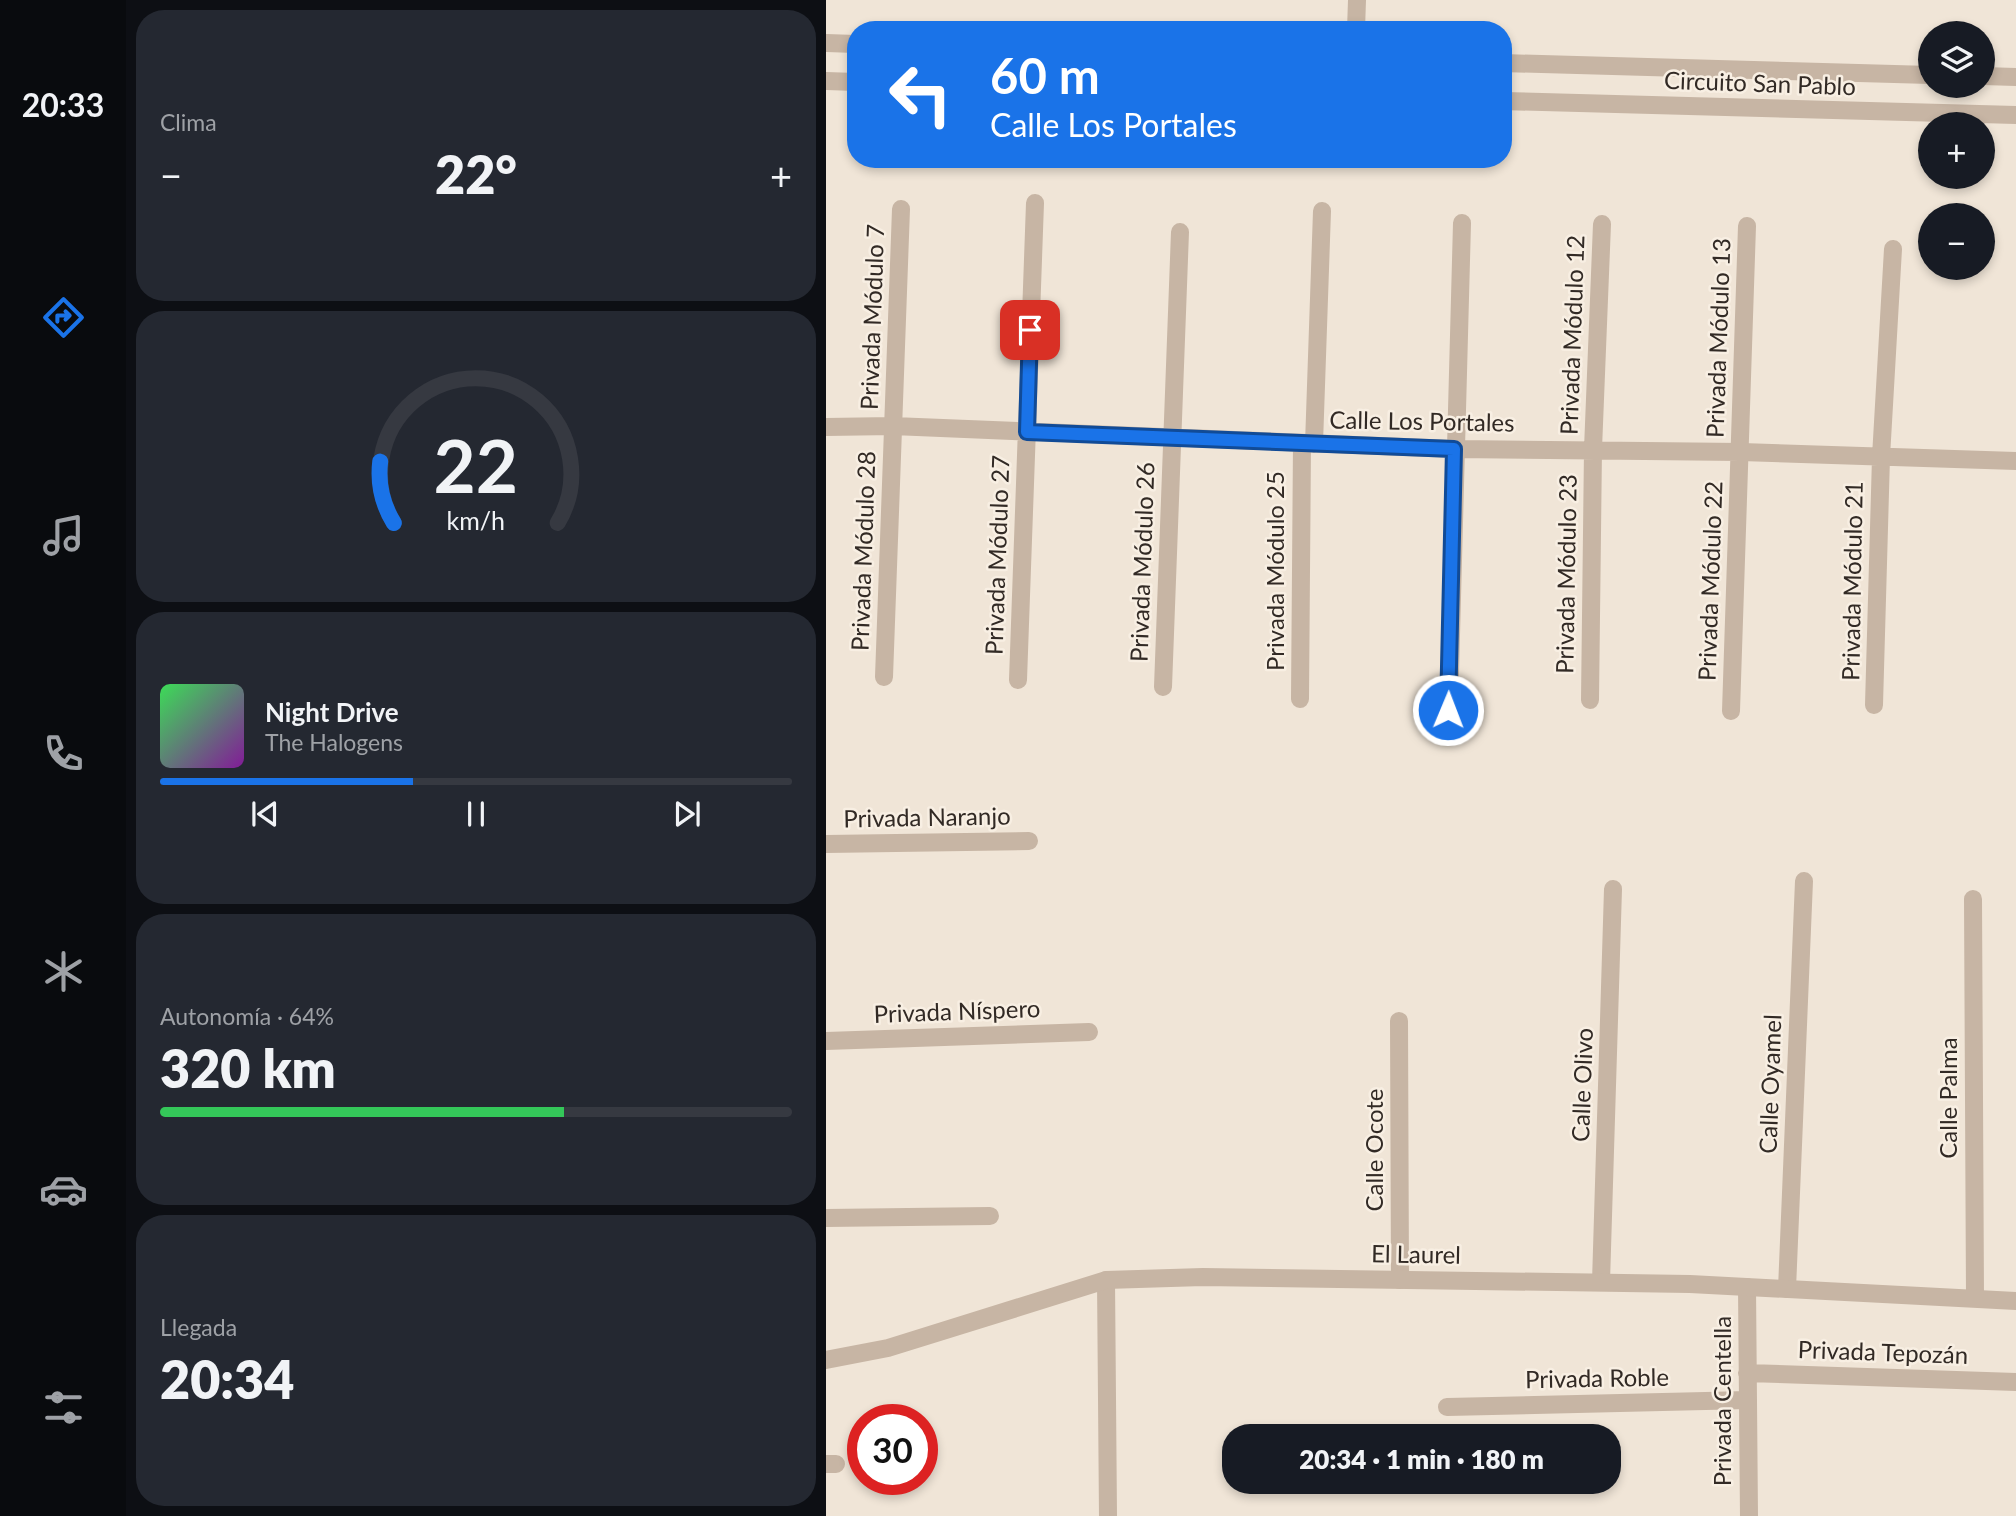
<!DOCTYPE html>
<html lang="es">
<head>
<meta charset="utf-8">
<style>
	:root { --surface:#171b24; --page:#242831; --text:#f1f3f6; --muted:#9ea1a6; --line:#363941; --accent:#1a73e8 }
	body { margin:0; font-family:Lato,sans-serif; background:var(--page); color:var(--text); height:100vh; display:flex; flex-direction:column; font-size:26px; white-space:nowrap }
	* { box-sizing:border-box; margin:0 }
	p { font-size:23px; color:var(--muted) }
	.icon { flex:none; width:38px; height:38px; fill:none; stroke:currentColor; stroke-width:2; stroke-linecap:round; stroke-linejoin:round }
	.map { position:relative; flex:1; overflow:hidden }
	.drawer { display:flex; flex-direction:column; gap:10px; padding:10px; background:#0d0f14; width:700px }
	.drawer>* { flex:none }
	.hud { position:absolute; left:21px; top:21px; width:665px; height:147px; border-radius:28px; box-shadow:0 4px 10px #0003; background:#1a73e8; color:#fff; overflow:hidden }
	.buttons { position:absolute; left:1092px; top:21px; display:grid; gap:14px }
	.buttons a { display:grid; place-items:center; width:77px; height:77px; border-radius:50%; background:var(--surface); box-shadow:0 4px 10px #0003; font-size:35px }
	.speed { position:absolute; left:21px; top:1404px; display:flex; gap:14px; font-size:35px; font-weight:700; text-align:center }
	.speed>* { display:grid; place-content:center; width:91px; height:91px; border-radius:50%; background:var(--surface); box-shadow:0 4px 10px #0003; line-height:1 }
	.speed .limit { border:10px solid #d22; background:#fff; color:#111 }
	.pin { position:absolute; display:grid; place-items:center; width:60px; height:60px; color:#fff; margin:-30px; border-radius:14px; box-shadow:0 4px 10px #0006 }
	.me { position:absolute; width:77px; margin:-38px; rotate:1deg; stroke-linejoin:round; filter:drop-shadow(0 0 5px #0008) }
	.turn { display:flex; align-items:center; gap:24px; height:147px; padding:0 28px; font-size:32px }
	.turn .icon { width:91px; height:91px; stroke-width:2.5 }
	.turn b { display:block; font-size:49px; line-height:60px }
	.big { font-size:52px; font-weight:800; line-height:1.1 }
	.drawer .tile { flex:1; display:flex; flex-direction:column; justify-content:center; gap:10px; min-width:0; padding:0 24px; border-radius:28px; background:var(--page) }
	.drawer .dial { align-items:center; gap:0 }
	.dial svg { height:182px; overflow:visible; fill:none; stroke:var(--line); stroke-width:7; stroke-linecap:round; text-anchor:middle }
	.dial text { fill:var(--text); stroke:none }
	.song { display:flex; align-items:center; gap:21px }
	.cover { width:84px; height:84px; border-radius:10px; background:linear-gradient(135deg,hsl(130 70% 55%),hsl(290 70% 35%)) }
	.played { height:7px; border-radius:4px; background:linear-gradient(90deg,var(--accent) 40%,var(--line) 40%) }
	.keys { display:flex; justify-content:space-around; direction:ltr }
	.heat { display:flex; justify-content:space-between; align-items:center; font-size:38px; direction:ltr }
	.charge { height:10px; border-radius:5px; background:linear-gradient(90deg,#34c759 64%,var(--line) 0) }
	.trip { position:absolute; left:396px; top:1424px; width:399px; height:70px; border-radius:28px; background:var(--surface); box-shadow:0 4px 10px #0003; font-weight:800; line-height:70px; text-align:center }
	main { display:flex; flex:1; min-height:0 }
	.tab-bar { display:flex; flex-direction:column; width:126px; justify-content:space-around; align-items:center; background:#090b0e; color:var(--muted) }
	.tab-bar .icon { width:49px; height:49px }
	.tab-bar .selected { color:var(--accent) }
	.tab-bar b { font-size:32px; color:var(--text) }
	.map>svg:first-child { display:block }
</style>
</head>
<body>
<main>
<nav class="tab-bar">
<b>20:33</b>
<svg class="icon selected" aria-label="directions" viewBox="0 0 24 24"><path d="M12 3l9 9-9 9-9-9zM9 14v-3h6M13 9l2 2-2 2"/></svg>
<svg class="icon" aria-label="music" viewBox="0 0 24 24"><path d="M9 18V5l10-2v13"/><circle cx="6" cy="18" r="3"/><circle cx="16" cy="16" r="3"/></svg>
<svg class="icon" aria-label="phone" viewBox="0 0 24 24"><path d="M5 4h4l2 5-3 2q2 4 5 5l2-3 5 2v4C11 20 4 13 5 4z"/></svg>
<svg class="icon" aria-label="climate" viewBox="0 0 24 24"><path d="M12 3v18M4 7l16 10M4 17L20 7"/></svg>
<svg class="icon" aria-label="car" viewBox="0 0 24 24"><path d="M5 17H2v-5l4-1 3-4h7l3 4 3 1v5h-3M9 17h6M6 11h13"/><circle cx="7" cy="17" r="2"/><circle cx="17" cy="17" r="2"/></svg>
<svg class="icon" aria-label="filters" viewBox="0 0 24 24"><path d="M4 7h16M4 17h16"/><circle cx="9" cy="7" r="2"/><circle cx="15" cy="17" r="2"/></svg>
</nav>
<section class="drawer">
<div class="tile"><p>Clima</p>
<div class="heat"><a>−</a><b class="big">22°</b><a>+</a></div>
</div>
<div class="tile dial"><svg viewBox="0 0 100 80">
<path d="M14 69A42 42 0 1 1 86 69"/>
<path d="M14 69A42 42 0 0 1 8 42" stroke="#1a73e8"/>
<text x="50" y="56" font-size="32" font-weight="700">22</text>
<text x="50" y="72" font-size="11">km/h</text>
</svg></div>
<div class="tile">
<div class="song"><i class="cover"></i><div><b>Night Drive</b><p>The Halogens</p></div></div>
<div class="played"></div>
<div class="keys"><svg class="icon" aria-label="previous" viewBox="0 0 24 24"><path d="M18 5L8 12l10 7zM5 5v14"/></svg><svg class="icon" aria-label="pause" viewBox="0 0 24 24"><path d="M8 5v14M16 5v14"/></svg><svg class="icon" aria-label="next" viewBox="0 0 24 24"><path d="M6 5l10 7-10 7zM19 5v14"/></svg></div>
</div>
<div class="tile"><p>Autonomía · 64%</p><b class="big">320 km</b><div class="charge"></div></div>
<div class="tile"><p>Llegada</p><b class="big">20:34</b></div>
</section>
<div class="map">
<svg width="1190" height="1516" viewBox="0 0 1190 1516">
	<rect width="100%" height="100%" fill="#f0e5d7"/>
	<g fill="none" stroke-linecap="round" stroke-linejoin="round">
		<path stroke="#c7b5a4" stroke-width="18" d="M530 30 531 0
			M0 427 67 426 628 449 915 452 1190 461
			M488 444 496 211
			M58 677 75 209
			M192 680 209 203
			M337 687 354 232
			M474 699 476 443
			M764 700 767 449 776 224
			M1048 705 1055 457 1067 249
			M623 710 636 223
			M905 711 921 226
			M0 844 203 841
			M1147 899 1149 1297
			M573 1021 574 1280
			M0 1041 263 1032
			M0 1218 164 1216
			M280 1280 282 1516
			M775 1282 787 889
			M921 1287 923 1516
			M961 1289 978 881
			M921 1373 1190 1382
			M621 1407 922 1400
			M0 1464H10"/>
		<path stroke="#c7b5a4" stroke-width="18" d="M0 43 30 44
			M677 63 1104 75
			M1157 76 1190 77
			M0 81 30 82
			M677 101 1190 115
			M0 1360 62 1348 280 1280 377 1277 864 1284 1190 1301"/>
	</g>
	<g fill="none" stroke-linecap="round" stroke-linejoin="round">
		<g stroke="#114b97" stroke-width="18">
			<path id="route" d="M204 330 201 432 628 449 622 710"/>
		</g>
		<use href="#route" stroke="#1a73e8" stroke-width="12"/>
	</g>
	<g text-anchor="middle" stroke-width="5" stroke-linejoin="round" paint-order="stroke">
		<g font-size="24" fill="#322a25" stroke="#f8efe3">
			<text transform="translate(934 84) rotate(2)" y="8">Circuito San Pablo</text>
			<text transform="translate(47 317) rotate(-88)" y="8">Privada Módulo 7</text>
			<text transform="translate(747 335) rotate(-88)" y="8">Privada Módulo 12</text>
			<text transform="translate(893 338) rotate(-88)" y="8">Privada Módulo 13</text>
			<text transform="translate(596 422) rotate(1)" y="8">Calle Los Portales</text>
			<text transform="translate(38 551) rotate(-88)" y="8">Privada Módulo 28</text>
			<text transform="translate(172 555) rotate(-88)" y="8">Privada Módulo 27</text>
			<text transform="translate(317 562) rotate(-88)" y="8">Privada Módulo 26</text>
			<text transform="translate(450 571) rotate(-90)" y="8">Privada Módulo 25</text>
			<text transform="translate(741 574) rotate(-89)" y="8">Privada Módulo 23</text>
			<text transform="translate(885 581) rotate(-88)" y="8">Privada Módulo 22</text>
			<text transform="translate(1027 581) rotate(-89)" y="8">Privada Módulo 21</text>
			<text transform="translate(101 818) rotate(-1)" y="8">Privada Naranjo</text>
			<text transform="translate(131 1012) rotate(-2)" y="8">Privada Níspero</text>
			<text transform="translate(945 1084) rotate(-88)" y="8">Calle Oyamel</text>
			<text transform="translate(757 1085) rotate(-88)" y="8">Calle Olivo</text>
			<text transform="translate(1123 1098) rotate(-90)" y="8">Calle Palma</text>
			<text transform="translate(549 1150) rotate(-90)" y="8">Calle Ocote</text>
			<text transform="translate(590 1255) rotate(1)" y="8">El Laurel</text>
			<text transform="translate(1057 1353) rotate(2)" y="8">Privada Tepozán</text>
			<text transform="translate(771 1379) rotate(-1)" y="8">Privada Roble</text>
			<text transform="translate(897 1401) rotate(-90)" y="8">Privada Centella</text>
		</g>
	</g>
</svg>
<div class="buttons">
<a><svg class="icon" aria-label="layers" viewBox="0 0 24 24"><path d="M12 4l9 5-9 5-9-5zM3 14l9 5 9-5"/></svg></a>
<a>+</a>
<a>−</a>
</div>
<div class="speed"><div class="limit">30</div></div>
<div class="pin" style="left:204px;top:330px;background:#d93025"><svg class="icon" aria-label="arrive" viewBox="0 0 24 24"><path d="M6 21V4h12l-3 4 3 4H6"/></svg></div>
<svg class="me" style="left:622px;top:710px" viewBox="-20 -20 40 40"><circle r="17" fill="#1a73e8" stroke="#fff" stroke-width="3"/><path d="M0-11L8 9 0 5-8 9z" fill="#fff"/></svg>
<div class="trip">20:34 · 1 min · 180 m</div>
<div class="hud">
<div class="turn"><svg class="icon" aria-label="left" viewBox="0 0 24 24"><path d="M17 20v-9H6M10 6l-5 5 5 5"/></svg><div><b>60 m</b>Calle Los Portales</div></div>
</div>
</div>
</main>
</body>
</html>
